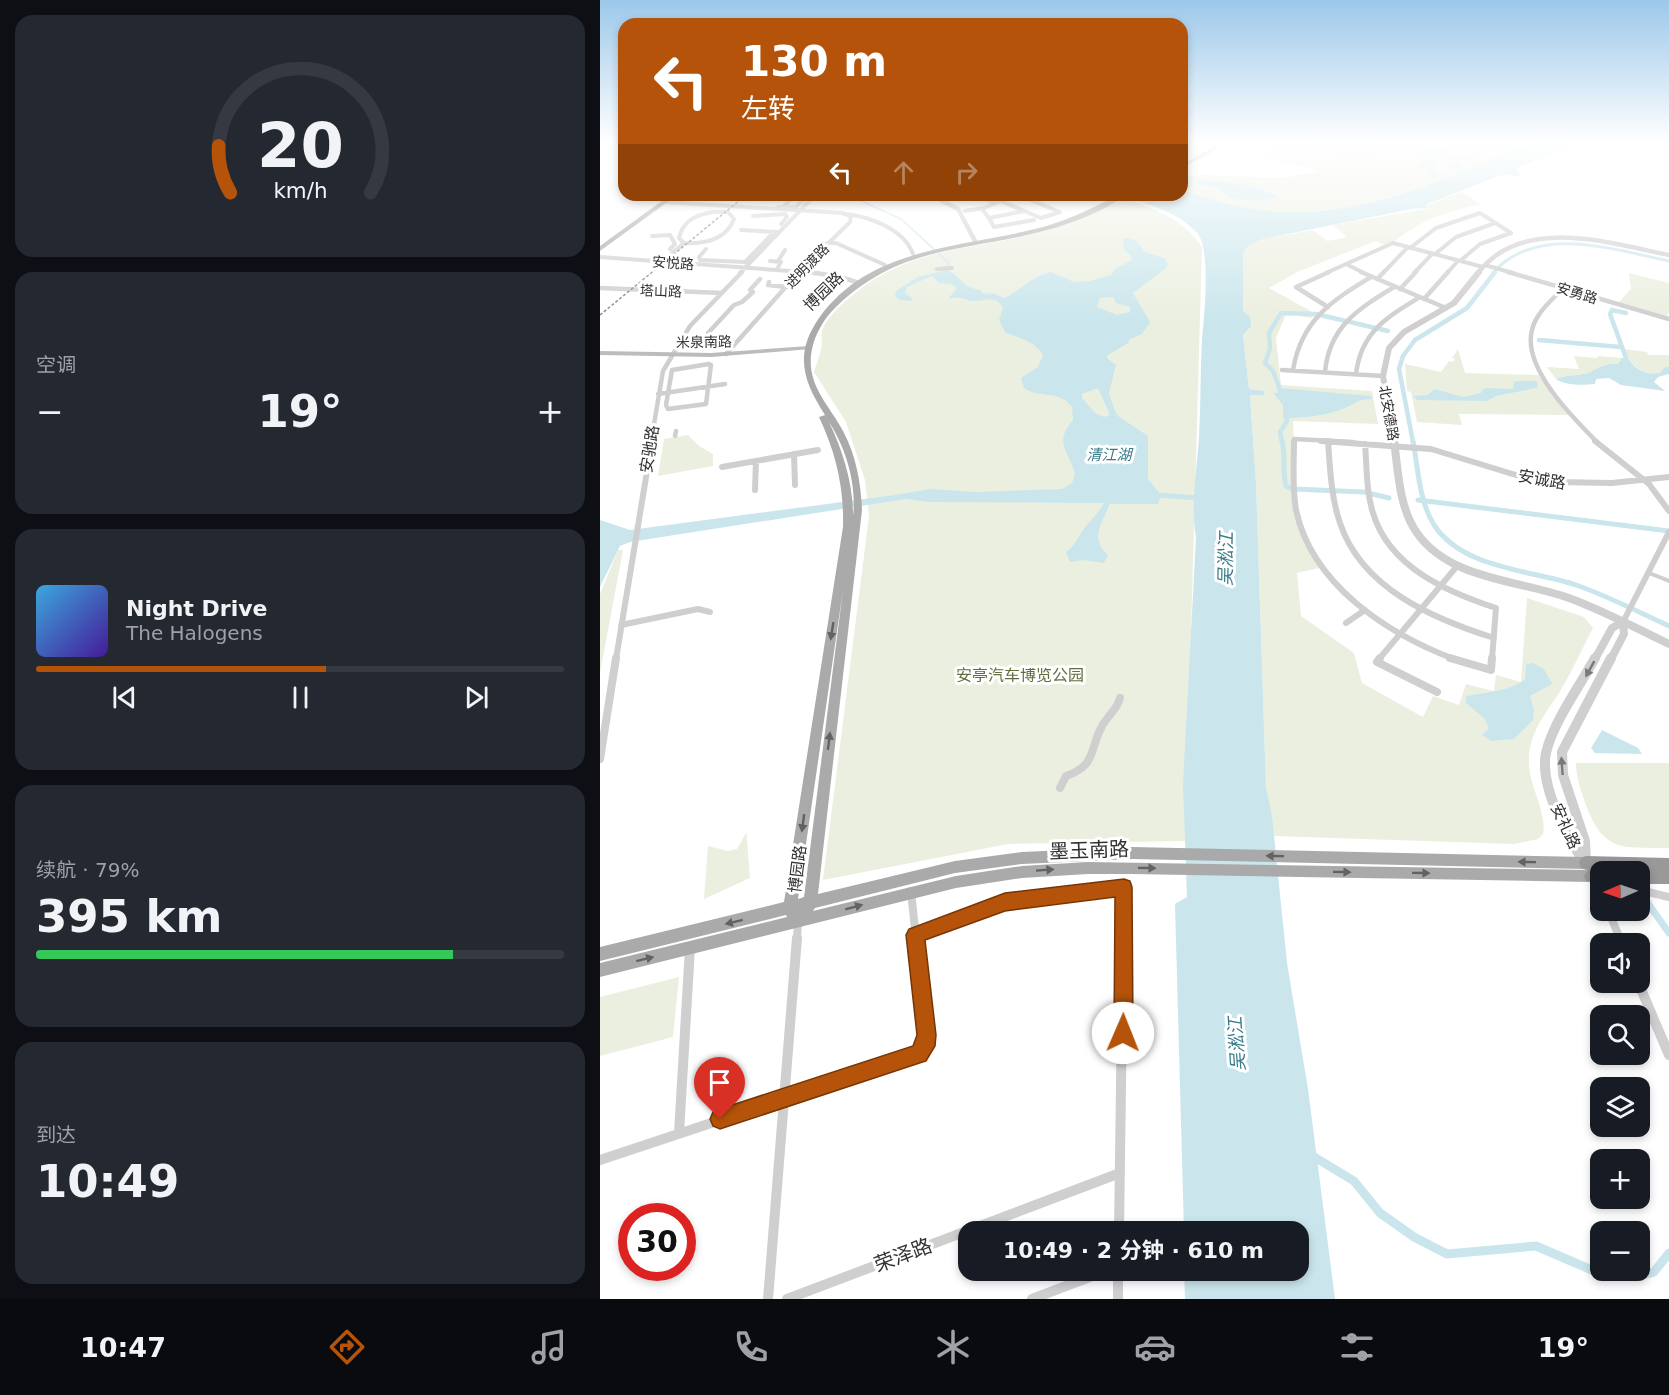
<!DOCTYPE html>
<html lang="zh">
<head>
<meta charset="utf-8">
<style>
	:root { --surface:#171b24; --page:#242831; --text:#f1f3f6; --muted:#9ea1a6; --line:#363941; --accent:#b45309 }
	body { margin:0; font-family:"DejaVu Sans","Noto Sans SC",sans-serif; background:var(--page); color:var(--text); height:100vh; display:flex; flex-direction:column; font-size:22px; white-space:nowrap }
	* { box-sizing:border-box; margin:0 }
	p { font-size:20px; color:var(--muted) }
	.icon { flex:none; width:33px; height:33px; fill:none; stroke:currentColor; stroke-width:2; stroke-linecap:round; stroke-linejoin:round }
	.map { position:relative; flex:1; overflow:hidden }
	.details { display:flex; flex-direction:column; gap:15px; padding:15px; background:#0d0f14; width:600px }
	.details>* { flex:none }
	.top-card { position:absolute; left:18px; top:18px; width:570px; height:183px; border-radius:18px; box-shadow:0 3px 9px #0003; background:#b45309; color:#fff; overflow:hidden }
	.needle { width:39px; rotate:268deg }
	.tools { position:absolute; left:990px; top:861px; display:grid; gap:12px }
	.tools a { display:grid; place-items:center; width:60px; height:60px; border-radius:12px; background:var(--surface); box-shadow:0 3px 9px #0003; font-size:30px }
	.speed { position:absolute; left:18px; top:1203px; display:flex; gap:12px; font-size:30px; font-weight:700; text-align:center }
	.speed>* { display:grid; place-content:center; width:78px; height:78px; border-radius:50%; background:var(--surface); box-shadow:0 3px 9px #0003; line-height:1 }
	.speed .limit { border:9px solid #d22; background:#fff; color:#111 }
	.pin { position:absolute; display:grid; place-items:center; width:51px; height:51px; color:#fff; margin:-62px -26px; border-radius:50% 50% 50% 0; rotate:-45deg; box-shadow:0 0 6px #0007 }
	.pin .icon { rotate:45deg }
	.me { position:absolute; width:66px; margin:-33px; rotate:1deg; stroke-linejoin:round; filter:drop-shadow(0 0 4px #0008) }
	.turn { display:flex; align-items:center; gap:21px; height:126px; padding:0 24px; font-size:27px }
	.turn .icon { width:78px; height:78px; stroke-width:2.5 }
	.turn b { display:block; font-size:42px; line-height:51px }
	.lanes { display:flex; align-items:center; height:57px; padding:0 24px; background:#0003; justify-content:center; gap:30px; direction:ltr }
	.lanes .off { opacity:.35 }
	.big { font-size:45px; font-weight:700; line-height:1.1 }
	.details .tile { flex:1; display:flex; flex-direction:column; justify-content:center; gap:9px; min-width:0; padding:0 21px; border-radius:18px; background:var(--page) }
	.details .dial { align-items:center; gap:0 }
	.dial svg { height:156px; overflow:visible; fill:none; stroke:var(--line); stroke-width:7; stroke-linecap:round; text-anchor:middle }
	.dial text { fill:var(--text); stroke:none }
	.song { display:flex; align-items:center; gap:18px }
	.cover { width:72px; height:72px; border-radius:9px; background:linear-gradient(135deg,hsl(200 70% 55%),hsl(260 70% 35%)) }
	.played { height:6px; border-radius:3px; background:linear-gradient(90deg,var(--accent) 55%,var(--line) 55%) }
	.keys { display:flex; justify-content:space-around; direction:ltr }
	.heat { display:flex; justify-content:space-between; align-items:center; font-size:33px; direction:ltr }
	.charge { height:9px; border-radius:4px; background:linear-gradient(90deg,#34c759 79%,var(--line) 0) }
	.trip { position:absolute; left:358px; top:1221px; width:351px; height:60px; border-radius:18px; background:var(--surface); box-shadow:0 3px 9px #0003; font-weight:700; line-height:60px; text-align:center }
	.tab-bar { display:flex; height:96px; justify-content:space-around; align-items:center; background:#090b0e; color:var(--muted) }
	.tab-bar .icon { width:42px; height:42px }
	.tab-bar .current { color:var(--accent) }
	.tab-bar b { font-size:27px; color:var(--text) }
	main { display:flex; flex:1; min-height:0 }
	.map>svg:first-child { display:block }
</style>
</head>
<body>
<main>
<section class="details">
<div class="tile dial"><svg viewBox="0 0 100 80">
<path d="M14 69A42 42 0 1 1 86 69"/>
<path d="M14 69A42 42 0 0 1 8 45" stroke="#b45309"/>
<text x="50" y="56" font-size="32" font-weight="700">20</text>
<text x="50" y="72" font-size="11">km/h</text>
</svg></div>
<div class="tile"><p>空调</p>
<div class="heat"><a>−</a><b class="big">19°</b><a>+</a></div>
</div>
<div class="tile">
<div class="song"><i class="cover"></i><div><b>Night Drive</b><p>The Halogens</p></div></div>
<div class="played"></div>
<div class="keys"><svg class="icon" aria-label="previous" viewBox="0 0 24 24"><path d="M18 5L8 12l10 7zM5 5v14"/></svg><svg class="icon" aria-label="pause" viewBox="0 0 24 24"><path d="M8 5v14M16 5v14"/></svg><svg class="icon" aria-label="next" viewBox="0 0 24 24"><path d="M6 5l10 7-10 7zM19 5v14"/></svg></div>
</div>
<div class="tile"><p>续航 · 79%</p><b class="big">395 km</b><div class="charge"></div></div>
<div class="tile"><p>到达</p><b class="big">10:49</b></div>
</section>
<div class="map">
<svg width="1069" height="1299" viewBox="0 0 1069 1299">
	<rect width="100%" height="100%" fill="#fff"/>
	<path fill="#ebefe0" d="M681 142H938C932 144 926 144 921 146 837 182 747 224 653 209 629 206 605 197 582 190V176L607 175 680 178 718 172 710 168 667 159 662 156 671 145Z
		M861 192 881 204C842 213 819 220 788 247L776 241 697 272 669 288 716 314 711 318 686 314 676 338 681 385 772 391 778 424 693 421 697 517 709 551 719 568 697 573 701 616 754 653 762 683 823 717 833 696 859 705 866 684 894 691 896 675 921 682 927 598 984 617 993 628C982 649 972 672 959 693 944 716 928 734 929 763 929 787 947 811 943 834L938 839 914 844 674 836 666 787 656 483 650 395 664 391 649 389 643 335 650 329 643 311V253L645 250 649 245 663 239 713 230 727 241 747 237 733 225 826 209 825 206Z
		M524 198C556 210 582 218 602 247L585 841 408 844 223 880 269 516 265 480 246 422 214 372C216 365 219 358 221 350 223 343 220 335 223 328 230 314 242 304 254 294 314 246 366 252 435 233 466 225 495 212 524 198Z
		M1029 273 1069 283V312L1067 316 1018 303 1031 289Z
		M858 349 865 373 938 375 968 415 859 414 862 425 817 422 811 392 807 391 805 364 841 372 849 361 853 362 855 359 852 358Z
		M1024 349 1047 352 1048 355H1069V367H1065L1059 373C1042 376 1030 365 1024 349Z
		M974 356 997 358 998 356 1022 358 1018 364C1005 363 1000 367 990 372 980 376 967 374 956 379L947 367 979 369Z
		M88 435 99 446 113 454V466L58 476 64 439Z
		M18 550H23L0 673V594Z
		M976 763H1069V848C1025 847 1005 854 987 808 982 793 976 779 976 763Z
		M146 827 150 878 104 899 108 846 128 851 137 849 146 833Z
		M79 977 73 1037 0 1056V997Z"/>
	<path fill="#cae6ec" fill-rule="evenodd" d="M708 142H779L784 145 781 148 782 152 771 155 724 152 690 144Z
		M870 142H875L877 145 887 150 880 152 879 157 858 160 857 162 862 165 855 170 847 167 853 160 852 158 838 159 834 168 840 173 849 174 832 177 824 170 815 167 824 160 821 156 825 151V146H839L846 149 844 153 860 157 866 156 873 150Z
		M938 142H983L917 168V172L923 176 901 175 825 205 827 208 812 209 663 239 649 245 643 253V311L650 317 651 327 643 335 649 389 665 391 664 395H650L656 483 666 787 672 816 687 963 708 1089 735 1299H585L584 1271 699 1270V1232L584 1231 575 904 587 897 583 784 596 537C590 503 597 471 599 437 601 405 600 373 602 341 604 318 611 251 598 234 580 212 546 204 521 195H582V190C605 197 629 206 653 209 746 224 839 183 920 146 926 144 933 144 938 142Z
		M602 180C620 182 666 185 678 198 674 200 639 201 635 199 619 191 618 184 597 185L595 183Z
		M526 238 536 240 545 252 564 258 568 264 566 268 533 293 550 322 542 334 530 339 528 343 508 355 507 358 516 365 509 393 515 411 518 416 548 436V479L561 495 558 504H510C502 523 489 538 508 555L504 563 483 560 470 562 466 552C475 545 477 539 483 530 490 520 497 516 504 503L328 502 306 499 30 542 20 546 0 587V520L30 530 295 495 330 489 376 492 462 489 472 483 475 474C469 451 453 443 473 420L472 407C459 389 439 399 424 388L421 378 438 367 443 355C434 340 420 339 405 332L399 320 403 308C395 294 385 302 372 301 363 299 358 296 348 299L357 288 351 284 339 283 332 276 307 287 305 293 313 299 311 301 300 300 295 297 296 291 318 277 347 270C362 276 360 287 380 290L383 294 393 293 404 298C421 290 432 276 451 272L474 282 490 281 511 275 515 269 532 260 531 256 524 249 523 239ZM513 297 516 303 530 307V312L517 315 497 307 500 298ZM498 388 510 415 504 417 495 413 482 398V394Z
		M1022 358H1028C1035 370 1046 375 1059 373L1065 367H1069V374L1058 377 1054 382 1065 391 1021 385 1009 378 996 379 995 384C983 385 966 386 956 379 968 374 981 376 990 372 1000 367 1005 363 1018 364Z
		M918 381H937L938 387C921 393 899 392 887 401L817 400 814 396 827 395 835 389 863 397 881 393 883 389 886 388 913 389 914 382Z
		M679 388 771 396 772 399C754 400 759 402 745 408 725 416 704 418 683 418V405L673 393H677Z
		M933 663 944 669 952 684 930 696 934 711 933 720 914 739 891 741 882 735 889 728 884 718 866 703V696C887 692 906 692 925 680L926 664Z
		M1002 730 1038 748 1042 754 995 753 991 748Z"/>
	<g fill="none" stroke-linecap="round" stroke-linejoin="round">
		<path stroke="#cae6ec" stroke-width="1.5" d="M248 195 301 219 348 262 347 270"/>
		<path stroke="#cae6ec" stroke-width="3" d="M893 273C936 223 1015 250 1069 261"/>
		<path stroke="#cae6ec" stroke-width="4.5" d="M1026 313 1012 310 1010 314 1026 358
			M939 340 1021 347
			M682 395 673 371 665 363 670 349 669 333 681 313 716 314 788 331
			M682 442 680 432 687 421V410
			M813 442 799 369 803 356 815 340 867 308 895 272"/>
		<path stroke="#cae6ec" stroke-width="5" d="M682 441C686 456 682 471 686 486L693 489 764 492 789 498
			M813 441C818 468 819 501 834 525 863 569 931 570 976 585 1008 596 1038 612 1069 626
			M556 495 599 498
			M818 500 1069 531"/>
		<path stroke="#cae6ec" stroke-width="7" d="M1042 895 1069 933"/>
		<path stroke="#cae6ec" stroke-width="9" d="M711 1155 754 1181 780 1213 814 1237 847 1254 936 1246 1001 1274 1041 1275 1054 1272 1069 1253"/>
		<path stroke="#cfcfcf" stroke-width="4" d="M1049 573 1069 581"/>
		<path stroke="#cfcfcf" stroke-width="4" d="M374 195 395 203
			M473 195 490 198 492 196 489 195
			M401 201 441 218 460 212 418 195
			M436 201 450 195
			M65 202 242 213 251 216 250 222 198 273
			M178 207H183L194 196
			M189 207H196L206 197
			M382 209 389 218 424 211
			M365 211 384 208 414 195
			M113 212H128L134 219C126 240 104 244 84 243L79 238C83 220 96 215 113 212Z
			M247 214C270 217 304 229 313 254
			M153 216 185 214 187 217 181 224
			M389 218 394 227 434 220
			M141 230 177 232
			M52 236 70 235 75 244 70 249
			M227 243H236L285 265
			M810 248 836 228 880 213 911 233
			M106 249 99 257 100 260 145 262 174 232
			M835 254 856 237 895 223
			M0 257 218 273
			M170 261 181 262 177 269
			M178 261 185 250
			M860 261 880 244 911 233
			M61 262 84 243
			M746 264 764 273
			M885 265 913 273
			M337 269 352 268
			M140 273 215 195
			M726 273 793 243 883 267
			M783 273 808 247
			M814 273 832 254
			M847 273 858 261"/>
		<path stroke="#cfcfcf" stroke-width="4.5" d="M206 272 238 276 256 282
			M761 272 846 308
			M908 272 1069 319
			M777 279 784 272
			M169 282 168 285 187 287
			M0 288 122 293
			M800 289 816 272
			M962 289C951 301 936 313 932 330 922 367 972 417 997 442
			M824 299 848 272
			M728 307 696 287 729 272
			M110 338 108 333 134 305 142 302 153 292 150 290 160 279
			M126 354 199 272
			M109 364 111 365 106 404 68 409 66 405 72 370Z
			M682 370 783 376
			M693 370C701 321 731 301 771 277
			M725 372C729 327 758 309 794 287
			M756 374C761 332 787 317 820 297
			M58 394 125 384
			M75 436 76 431
			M51 442 63 371 90 326 142 272
			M694 442V439L753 442"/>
		<path stroke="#cfcfcf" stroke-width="6" d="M694 441C694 463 692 487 696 510 712 585 788 634 854 659
			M721 441 831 449 919 476 956 482 1012 483 1069 477
			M728 441C730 468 731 497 740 523 762 589 834 619 894 638
			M995 441 1049 484 1069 511
			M765 444C767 467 766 491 773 513 789 567 847 592 896 608L892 659
			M194 454 195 485
			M122 467 218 450
			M155 490 156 461
			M1023 622 1069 532
			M746 623 765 610
			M21 625 98 609 110 612
			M16 659 52 441
			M779 659 858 565"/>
		<path stroke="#cfcfcf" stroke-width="8" d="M780 658 777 662 837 692
			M850 658 891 670 892 658
			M0 759 16 658
			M460 788 466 776C497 765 489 750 502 726 508 715 517 710 520 698
			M991 876 1000 894
			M1040 890 1069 897
			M311 891 316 939
			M1008 910 1020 939
			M315 935 405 902 524 887 523 939
			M197 939 198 922"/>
		<path stroke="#cfcfcf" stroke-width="10" d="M1019 938 1022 944
			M1038 982 1069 1055
			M79 1133 90 948
			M0 1160 319 1054 326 1045 327 1035 316 938
			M519 1232 523 938
			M518 1270V1299
			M168 1299 197 938
			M187 1299 520 1173
			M432 1299 508 1270"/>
		<path stroke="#cfcfcf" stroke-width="4.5" d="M331 195 358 209 375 241
			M878 273C922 215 1009 243 1069 255"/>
		<path stroke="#cfcfcf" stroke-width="6" d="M794 442 783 376 789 348 804 332 854 303 879 272"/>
		<path stroke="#cfcfcf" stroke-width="8" d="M794 441C798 470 799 508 817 533 850 580 919 580 969 598 1004 611 1036 628 1069 644
			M995 659 1012 628 1023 622
			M1011 659 1024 634 1023 622"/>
		<path stroke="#cfcfcf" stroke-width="10" d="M986 863 985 841 963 775 962 752 1011 658
			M986 865C968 838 939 787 946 753 953 722 980 686 995 658"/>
		<path fill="#bcbcbc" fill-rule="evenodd" d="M209 346 211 347V349L111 357 0 355V351L111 353Z"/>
		<path fill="#aaa" fill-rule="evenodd" d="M618 142H622L612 152 582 168V164L608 150Z
			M519 195H526C504 211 473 223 447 230 367 252 302 244 237 306 221 321 209 344 211 367 213 391 232 410 243 431 256 455 261 483 262 510L218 894 355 861 422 852 532 847 986 857 991 859 992 863 991 867 986 869 532 859 422 864 355 873 215 908 213 911 356 876 422 866 488 862 991 870 996 872 997 876 996 880 991 882 532 874H488L422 878 356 888 0 977V963L187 917 186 915 0 961V947L184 902 243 527C244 487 236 453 219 417L225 415C203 381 194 354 219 318 271 245 365 248 443 227 469 220 494 207 519 195ZM229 422C246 448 257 485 253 516 253 483 243 451 229 422ZM243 590 204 897 198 899Z"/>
		<path fill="#a2a2a2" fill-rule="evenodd" d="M70 195H77L0 251V246Z"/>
		<path fill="#999" fill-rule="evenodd" d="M986 856 1069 858V884H1040V872L1004 871 1005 872H1000V883L986 881 984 876 988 870 981 868 979 863 981 858Z"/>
		<path stroke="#878787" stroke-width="1.5" stroke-dasharray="3 2" stroke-linecap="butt" d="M0 315 146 195"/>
	</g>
	<defs><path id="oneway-solid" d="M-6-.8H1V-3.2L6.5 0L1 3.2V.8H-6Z" transform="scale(1.5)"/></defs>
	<g fill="#626262">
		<use href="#oneway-solid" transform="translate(232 631) rotate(99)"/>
		<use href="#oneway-solid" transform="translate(229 741) rotate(-83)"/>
		<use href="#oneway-solid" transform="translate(203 823) rotate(98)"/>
		<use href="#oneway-solid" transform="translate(675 856) rotate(-179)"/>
		<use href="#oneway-solid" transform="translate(927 862) rotate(-179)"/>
		<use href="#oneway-solid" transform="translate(547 868) rotate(1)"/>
		<use href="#oneway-solid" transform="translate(445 870) rotate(-4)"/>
		<use href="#oneway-solid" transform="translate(742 872) rotate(1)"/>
		<use href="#oneway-solid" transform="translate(821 873) rotate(1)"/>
		<use href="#oneway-solid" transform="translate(254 907) rotate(-15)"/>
		<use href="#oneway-solid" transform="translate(134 922) rotate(166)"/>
		<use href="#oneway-solid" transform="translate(45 959) rotate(-14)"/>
	</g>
	<g fill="#797979">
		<use href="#oneway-solid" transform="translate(990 669) rotate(119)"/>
		<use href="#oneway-solid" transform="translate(962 766) rotate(-94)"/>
	</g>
	<linearGradient id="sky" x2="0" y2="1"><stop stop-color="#9cc8ea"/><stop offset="0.44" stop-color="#fff"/><stop offset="1" stop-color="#fff" stop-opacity="0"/></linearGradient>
	<rect width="1069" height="323" fill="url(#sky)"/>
	<path fill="#b45309" stroke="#753606" stroke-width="1.5" d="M524 879 530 881 532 887 533 1033 530 1039 523 1042 516 1039 514 1033 515 897 405 911 325 940 336 1035 335 1046 326 1061 120 1129 113 1126 110 1119 113 1112 120 1109 313 1046 317 1035 306 935 309 929 405 893Z"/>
	<g text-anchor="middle" stroke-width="6" stroke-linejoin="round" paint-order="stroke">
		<g font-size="14" fill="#323232" stroke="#fff">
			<text transform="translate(73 263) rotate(4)" y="5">安悦路</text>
			<text transform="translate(207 266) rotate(-46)" y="5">进明渡路</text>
			<text transform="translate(61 291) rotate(2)" y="5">塔山路</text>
			<text transform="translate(977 293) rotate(17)" y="5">安勇路</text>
			<text transform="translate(104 342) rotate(-1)" y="5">米泉南路</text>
			<text transform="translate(789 413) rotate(80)" y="5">北安德路</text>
		</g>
		<g font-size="15" font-style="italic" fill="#387c8a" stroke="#fff">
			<text x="509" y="460">清江湖</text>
		</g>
		<g font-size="16" fill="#323232" stroke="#fff">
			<text transform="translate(223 291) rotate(-44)" y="6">博园路</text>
			<text transform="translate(49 449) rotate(-81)" y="6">安驰路</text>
			<text transform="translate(942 479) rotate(10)" y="6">安诚路</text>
			<text transform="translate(966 826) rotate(65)" y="6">安礼路</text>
			<text transform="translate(197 869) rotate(-83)" y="6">博园路</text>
		</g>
		<g font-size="16" fill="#60703d" stroke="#fff">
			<text x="420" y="681">安亭汽车博览公园</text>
		</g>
		<g font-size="18" font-style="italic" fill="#387c8a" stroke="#fff">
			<text transform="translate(626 559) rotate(-89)" y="6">吴淞江</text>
			<text transform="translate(637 1044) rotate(-94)" y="6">吴淞江</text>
		</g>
		<g font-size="20" fill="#323232" stroke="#fff">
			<text transform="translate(489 850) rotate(-2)" y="7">墨玉南路</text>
			<text transform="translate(303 1255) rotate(-21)" y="7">荣泽路</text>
		</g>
	</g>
</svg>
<div class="tools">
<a><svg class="needle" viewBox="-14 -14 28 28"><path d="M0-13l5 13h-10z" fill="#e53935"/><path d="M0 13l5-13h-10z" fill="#9ea1a6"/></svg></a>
<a><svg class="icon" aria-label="sound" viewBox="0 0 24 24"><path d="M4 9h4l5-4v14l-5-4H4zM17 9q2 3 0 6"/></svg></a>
<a><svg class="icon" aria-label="search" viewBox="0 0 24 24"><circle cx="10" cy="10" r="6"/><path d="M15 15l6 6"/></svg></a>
<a><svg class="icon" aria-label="layers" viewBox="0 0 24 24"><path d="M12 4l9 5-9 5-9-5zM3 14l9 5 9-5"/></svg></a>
<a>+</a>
<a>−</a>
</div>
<div class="speed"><div class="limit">30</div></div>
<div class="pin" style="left:120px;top:1119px;background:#d93025"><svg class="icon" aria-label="arrive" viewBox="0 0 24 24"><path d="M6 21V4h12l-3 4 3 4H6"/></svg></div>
<svg class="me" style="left:523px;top:1033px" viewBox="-20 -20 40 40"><circle r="19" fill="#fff"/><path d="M0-13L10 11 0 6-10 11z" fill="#b45309"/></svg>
<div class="trip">10:49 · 2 分钟 · 610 m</div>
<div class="top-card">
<div class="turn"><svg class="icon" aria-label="left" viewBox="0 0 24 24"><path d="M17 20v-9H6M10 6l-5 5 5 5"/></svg><div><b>130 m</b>左转</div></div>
<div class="lanes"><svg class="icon" aria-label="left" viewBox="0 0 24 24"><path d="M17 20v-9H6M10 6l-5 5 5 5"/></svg><svg class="icon off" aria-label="ahead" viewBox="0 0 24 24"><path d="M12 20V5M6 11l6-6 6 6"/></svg><svg class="icon off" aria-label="right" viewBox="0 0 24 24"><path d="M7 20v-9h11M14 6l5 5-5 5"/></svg></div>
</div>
</div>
</main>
<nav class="tab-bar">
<b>10:47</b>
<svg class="icon current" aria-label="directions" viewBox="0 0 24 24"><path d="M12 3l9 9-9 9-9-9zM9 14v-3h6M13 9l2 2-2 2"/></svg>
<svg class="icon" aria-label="music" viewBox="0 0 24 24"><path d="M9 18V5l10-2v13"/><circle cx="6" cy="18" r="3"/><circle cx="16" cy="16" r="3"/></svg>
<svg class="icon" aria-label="phone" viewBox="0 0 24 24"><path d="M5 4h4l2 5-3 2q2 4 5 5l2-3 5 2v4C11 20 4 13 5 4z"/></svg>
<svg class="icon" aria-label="climate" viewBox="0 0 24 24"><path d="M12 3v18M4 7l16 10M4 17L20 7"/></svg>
<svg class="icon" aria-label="car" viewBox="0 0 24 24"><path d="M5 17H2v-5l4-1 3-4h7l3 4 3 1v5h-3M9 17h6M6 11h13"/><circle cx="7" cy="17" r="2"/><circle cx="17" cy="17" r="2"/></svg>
<svg class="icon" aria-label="filters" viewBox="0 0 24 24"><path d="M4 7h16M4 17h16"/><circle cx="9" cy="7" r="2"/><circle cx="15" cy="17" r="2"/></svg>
<b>19°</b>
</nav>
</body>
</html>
